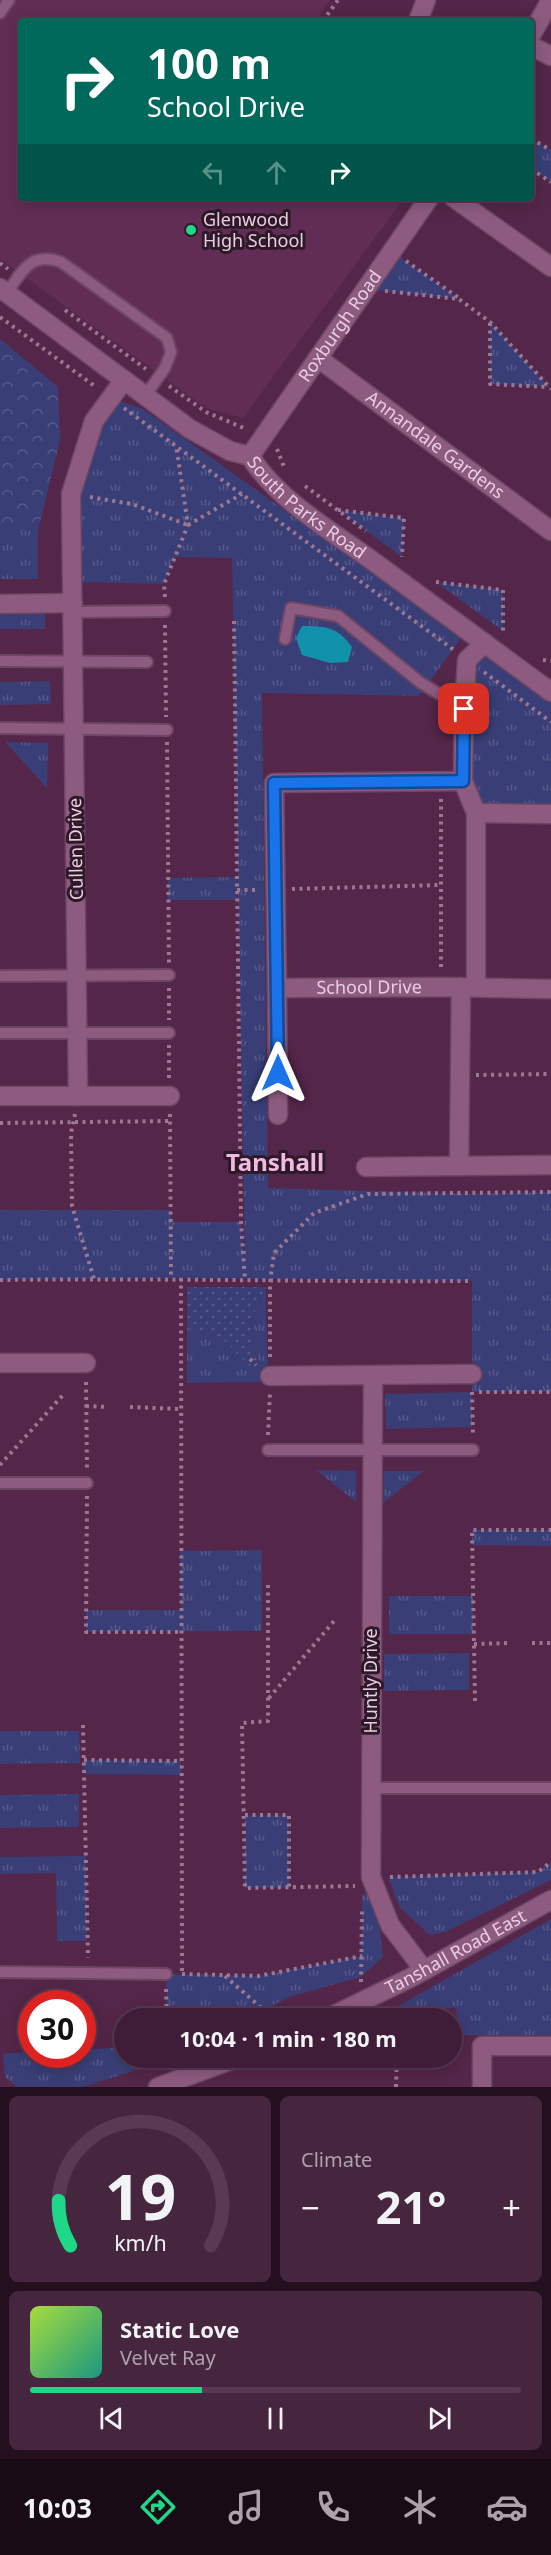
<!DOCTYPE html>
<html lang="en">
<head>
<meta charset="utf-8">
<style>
	:root { --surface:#3f1c37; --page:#46253f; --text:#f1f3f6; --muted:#ada1ad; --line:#583a52; --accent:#1ed888 }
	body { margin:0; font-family:"Noto Sans",sans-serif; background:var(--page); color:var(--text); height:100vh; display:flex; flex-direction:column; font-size:22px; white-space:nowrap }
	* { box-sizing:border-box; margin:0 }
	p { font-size:20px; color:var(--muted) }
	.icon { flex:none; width:33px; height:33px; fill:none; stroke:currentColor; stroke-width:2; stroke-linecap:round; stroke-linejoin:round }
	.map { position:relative; height:2087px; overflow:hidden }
	.details { display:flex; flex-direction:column; gap:9px; padding:9px; background:#230f1e; flex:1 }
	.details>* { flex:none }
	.top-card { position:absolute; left:18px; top:18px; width:516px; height:183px; border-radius:6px; box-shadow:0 3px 15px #0003,0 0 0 2px var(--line); background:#00695c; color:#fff; overflow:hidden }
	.speed { position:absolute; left:18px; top:1990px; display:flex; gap:12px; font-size:30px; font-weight:700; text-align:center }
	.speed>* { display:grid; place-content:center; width:78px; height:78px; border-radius:50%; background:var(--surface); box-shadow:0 3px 15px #0003,0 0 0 2px var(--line); line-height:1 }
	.speed .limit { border:9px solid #d22; background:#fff; color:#111 }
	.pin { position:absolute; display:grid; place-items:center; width:51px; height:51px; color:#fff; margin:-26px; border-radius:12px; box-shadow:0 3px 9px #0006 }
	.me { position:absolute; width:66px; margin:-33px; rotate:0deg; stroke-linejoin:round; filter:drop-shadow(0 0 4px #0008) }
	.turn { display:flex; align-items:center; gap:21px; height:126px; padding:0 30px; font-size:27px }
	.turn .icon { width:78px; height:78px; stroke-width:2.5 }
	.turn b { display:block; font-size:42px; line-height:51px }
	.lanes { display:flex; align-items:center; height:57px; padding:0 30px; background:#0003; justify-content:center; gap:30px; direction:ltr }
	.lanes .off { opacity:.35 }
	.big { font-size:45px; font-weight:700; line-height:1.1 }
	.details .card { flex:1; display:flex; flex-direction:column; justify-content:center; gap:9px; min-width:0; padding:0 21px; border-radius:9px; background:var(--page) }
	.details .dial { align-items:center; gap:0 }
	.dial svg { height:156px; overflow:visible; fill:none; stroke:var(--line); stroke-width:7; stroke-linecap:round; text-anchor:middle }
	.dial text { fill:var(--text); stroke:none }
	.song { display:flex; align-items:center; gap:18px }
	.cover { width:72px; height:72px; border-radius:9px; background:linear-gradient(135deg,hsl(80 70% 55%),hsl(170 70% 35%)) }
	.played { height:6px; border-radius:3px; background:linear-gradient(90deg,var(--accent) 35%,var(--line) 35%) }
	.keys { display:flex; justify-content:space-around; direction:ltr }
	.heat { display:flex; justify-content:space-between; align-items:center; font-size:33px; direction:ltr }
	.details .tiles { flex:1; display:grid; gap:9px; grid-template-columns:1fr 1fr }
	.card:last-child { grid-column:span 2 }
	.trip { position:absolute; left:114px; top:2008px; width:348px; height:60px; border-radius:30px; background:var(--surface); box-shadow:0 3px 15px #0003,0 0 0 2px var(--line); font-weight:700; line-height:60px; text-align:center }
	.menu { display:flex; height:96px; justify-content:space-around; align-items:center; background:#190b16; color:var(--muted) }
	.menu .icon { width:42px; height:42px }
	.menu .active { color:var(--accent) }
	.menu b { font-size:27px; color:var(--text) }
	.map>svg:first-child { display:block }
</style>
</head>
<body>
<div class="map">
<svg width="551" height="2087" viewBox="0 0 551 2087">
	<defs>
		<pattern id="grass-tufts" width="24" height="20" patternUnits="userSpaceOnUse" patternTransform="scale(1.5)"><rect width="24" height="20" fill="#393e76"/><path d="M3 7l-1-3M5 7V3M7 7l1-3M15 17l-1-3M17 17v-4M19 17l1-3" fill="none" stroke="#565989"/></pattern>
		<pattern id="forest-crowns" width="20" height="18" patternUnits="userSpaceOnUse" patternTransform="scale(1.5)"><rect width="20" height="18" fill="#393e76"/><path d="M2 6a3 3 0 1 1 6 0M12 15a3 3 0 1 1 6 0" fill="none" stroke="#565989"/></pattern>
		<pattern id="park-dots" width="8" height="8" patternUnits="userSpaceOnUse" patternTransform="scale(1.5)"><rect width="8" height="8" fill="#393e76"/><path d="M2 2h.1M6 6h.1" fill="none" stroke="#565989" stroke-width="1.8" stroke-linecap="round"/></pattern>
	</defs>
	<rect width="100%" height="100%" fill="#542649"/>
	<path fill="#612d55" d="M0 0H330L315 21H21V198H397L402 201 243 418 206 408 0 259Z"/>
	<path fill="url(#grass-tufts)" d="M531 139 551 150V182L531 169Z
		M392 251 459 299 365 289Z
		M490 322 549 387 490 384Z
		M111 398 143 409 462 637 419 696 262 693 268 1188 472 1194 551 1192V1392H472V1427L386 1429 385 1394 472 1392V1281L171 1278 0 1280V1210H170L172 1222H241L245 1263 232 558 175 557 164 584 73 582 71 494Z
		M338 510 404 518 402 557Z
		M0 531H38V579H0Z
		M436 582 503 590V631Z
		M0 610H45V629H0Z
		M479 649 551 703V814L476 813 463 781 464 709Z
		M50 681 51 704 0 705V682Z
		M5 742 48 743 47 788Z
		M237 877V900H168V878Z
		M266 1300 268 1382 187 1383V1328L223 1339 260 1365C252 1343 245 1321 261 1301Z
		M316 1470 356 1471V1502Z
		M384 1471H424L383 1503Z
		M472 1530H551V1546L472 1545Z
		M262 1550V1631L86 1632V1610H181L180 1551Z
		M389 1596H473V1634H389Z
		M469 1653V1690L384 1691V1654Z
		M0 1731H79L80 1763 0 1764Z
		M84 1760 181 1761V1775L84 1774Z
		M79 1794V1827L0 1828V1795Z
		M245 1815H289V1888H245Z
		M86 1856 87 1941H57L56 1873 0 1874V1857Z
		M551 1862V1880L445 1932 430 1935 400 1908 388 1877 538 1872Z
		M362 1894 370 1895 380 1931 383 1957 361 1977 292 1996 244 2019H167L166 1974 258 1976 361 1956Z
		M551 1919V2035H458L456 2008 388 2012Z
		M124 2047V2058H161V2062L83 2087H17L5 2077 3 2054 31 2052 32 2055H82L83 2050Z"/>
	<path fill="url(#forest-crowns)" d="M0 339 58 387 60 440 38 531H0Z"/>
	<path fill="url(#park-dots)" d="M187 1287H266V1300L261 1301C245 1321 252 1343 260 1366L253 1369 223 1339 187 1328Z"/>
	<path fill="#1291ab" d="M302 626C327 626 337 627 352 647L348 662 330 663 302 655 296 638Z"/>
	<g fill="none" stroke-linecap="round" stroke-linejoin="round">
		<g stroke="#6d4664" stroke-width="14">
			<path id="lane" d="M0 13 9 0
				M7 293C22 271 31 251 61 262L167 338 171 352 165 368 145 396
				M73 612 165 611
				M285 639 291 608 338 616 421 683 464 709
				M0 661 147 662
				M0 728 167 730
				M0 976 169 975
				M0 1033H169
				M268 1450H473
				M0 1483H87
				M371 1788H551
				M0 1972 166 1974"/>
		</g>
		<g stroke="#6d4664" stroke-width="21">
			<g id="street">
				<path d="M418 21 426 0"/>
				<path d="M531 35 551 0"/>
				<path d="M531 46 551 56"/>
				<path d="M454 198 551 267"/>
				<path id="s1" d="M318 358 551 531"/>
				<path id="s2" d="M250 456 429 198"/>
				<path d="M0 604 73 603"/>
				<path id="s3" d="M485 643 467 660 464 709 463 781 274 783 277 988 441 987 551 989"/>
				<path d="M463 781 476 813V987"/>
				<path d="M476 813 551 814"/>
				<path d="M461 987 459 1166 551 1165"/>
				<path d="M277 988 278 1115"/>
				<path d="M0 1096H170"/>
				<path d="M78 1096 71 494 94 421 124 380"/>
				<path d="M366 1167 459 1166"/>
				<path d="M0 1363H86"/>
				<path d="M270 1376 472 1374"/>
				<path d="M373 1377 371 1877 390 1925 424 1970"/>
				<path id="s4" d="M326 2019 410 1978 551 1900"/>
				<path d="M158 2087 237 2058"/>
				<path d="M482 2087V2046H551"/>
			</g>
		</g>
		<g stroke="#6d4664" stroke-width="21">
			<g id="secondary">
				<path id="s5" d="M0 288 190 429 230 451 250 456C276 499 333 532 374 562 433 605 492 648 551 692"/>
			</g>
		</g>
		<path stroke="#9c7792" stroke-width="4" stroke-dasharray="3 4.5" stroke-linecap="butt" d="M323 21 338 0
			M531 139 551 150
			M531 169 551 182
			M406 261 459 298
			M0 263 8 269
			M385 291 459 299 490 322 551 389
			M65 310 146 369
			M0 317 96 387
			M490 323V384L548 387
			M169 386 206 412 246 429
			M124 408 454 650
			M277 449 284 467
			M305 486 366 531
			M90 497 132 504 188 525
			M338 510 404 518 402 557
			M188 525 242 494
			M436 582 503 590V631
			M165 597 164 584 188 525 176 445
			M234 621 241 1222 245 1281
			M165 625 166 717
			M543 660 551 661
			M484 672 551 722
			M167 742 169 963
			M441 799V971
			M292 889 441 885
			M237 890H258
			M169 988V1020
			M169 1045V1080
			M476 1075 551 1074
			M75 1114 71 1133 72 1206 94 1279
			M170 1114 171 1278
			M0 1123 170 1121
			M181 1278 182 1971
			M0 1280C157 1278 314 1282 472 1281
			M270 1357V1282L274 1253 314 1213 368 1194 551 1192
			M250 1359 256 1365
			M86 1382 87 1470
			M472 1392 473 1436
			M479 1392H551
			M86 1406 107 1407
			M130 1407 180 1409
			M268 1435 270 1392
			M0 1465 63 1395
			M87 1496 86 1632H181
			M268 1585V1721L242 1723 245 1888 355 1886
			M532 1643H551
			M474 1644 511 1643
			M269 1698 334 1621
			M475 1701 472 1530H551
			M83 1725 88 1958
			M84 1760 181 1761
			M245 1815H289V1888
			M390 1877 538 1872 551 1862
			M182 1974 258 1976 362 1956
			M225 1976 274 2019
			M361 1982 362 1909
			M166 1989 167 2019
			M396 2087 397 2058"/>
		<use href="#lane" stroke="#8d5b80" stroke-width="10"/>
		<use href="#street" stroke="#8d5b80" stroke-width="18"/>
		<use href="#secondary" stroke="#8d5b80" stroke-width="18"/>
	</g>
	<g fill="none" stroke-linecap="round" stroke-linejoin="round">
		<g stroke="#114b97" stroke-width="15">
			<path id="route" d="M278 1073 274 783 463 781 464 709"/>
		</g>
		<use href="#route" stroke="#1a73e8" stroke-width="10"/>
	</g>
	<circle fill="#1ed888" stroke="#2d1928" stroke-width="2" cx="191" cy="230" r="6"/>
	<g text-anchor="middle" stroke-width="6" stroke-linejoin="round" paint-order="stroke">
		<g font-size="18" fill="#e9cde0" stroke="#2d1928" text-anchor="start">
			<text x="203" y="226">Glenwood<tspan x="203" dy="21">High School</tspan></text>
		</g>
		<g font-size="18" fill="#e9cde0" stroke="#2d1928">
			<text dy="6" stroke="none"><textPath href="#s2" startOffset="158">Roxburgh Road</textPath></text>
			<text dy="6" stroke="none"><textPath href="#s1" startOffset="146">Annandale Gardens</textPath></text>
			<text dy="6" stroke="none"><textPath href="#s5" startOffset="380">South Parks Road</textPath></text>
			<text transform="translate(76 849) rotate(-91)" y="6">Cullen Drive</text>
			<text dy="6" stroke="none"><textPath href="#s3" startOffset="632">School Drive</textPath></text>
			<text transform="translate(371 1681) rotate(-90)" y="6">Huntly Drive</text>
			<text dy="6" stroke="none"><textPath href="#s4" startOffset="146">Tanshall Road East</textPath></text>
		</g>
		<g font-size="24" font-weight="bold" fill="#f2b9e2" stroke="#2d1928">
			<text x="275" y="1171">Tanshall</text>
		</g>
	</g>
</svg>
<div class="speed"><div class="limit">30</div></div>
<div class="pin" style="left:464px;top:709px;background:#d93025"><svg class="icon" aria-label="arrive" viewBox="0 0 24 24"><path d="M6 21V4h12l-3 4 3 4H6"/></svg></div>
<svg class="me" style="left:278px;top:1073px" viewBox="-20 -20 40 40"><path d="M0-17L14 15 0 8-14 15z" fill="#1a73e8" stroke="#fff" stroke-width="4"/></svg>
<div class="trip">10:04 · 1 min · 180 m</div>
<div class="top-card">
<div class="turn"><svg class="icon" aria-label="right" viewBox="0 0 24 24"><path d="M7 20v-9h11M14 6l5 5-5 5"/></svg><div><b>100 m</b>School Drive</div></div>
<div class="lanes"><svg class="icon off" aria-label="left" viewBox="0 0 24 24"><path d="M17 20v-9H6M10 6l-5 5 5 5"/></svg><svg class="icon off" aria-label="ahead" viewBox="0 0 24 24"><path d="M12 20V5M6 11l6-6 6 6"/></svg><svg class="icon" aria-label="right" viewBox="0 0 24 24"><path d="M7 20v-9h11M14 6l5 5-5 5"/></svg></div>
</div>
</div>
<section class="details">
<div class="tiles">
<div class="card dial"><svg viewBox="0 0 100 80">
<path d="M14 69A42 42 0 1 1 86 69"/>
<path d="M14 69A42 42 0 0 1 8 46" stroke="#1ed888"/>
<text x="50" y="56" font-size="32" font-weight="700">19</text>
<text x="50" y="72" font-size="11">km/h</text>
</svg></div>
<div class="card"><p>Climate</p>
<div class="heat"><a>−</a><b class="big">21°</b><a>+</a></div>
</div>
<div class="card">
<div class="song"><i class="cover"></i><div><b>Static Love</b><p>Velvet Ray</p></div></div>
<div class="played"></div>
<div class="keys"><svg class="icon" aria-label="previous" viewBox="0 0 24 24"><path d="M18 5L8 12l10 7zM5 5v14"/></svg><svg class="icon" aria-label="pause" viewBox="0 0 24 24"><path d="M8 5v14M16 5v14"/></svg><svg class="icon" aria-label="next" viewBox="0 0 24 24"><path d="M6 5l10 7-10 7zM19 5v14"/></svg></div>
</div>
</div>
</section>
<nav class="menu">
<b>10:03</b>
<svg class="icon active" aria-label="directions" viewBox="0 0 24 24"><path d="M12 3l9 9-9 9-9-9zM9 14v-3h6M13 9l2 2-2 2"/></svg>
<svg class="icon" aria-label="music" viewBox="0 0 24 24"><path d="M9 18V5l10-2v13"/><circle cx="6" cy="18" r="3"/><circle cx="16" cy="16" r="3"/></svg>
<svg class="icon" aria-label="phone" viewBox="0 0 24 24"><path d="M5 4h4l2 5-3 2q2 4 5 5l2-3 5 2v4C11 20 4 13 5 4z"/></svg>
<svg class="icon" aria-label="climate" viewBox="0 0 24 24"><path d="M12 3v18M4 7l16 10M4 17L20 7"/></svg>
<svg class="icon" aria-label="car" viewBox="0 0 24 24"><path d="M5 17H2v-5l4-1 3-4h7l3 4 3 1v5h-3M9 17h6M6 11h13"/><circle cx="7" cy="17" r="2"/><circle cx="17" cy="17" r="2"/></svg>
</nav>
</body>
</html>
